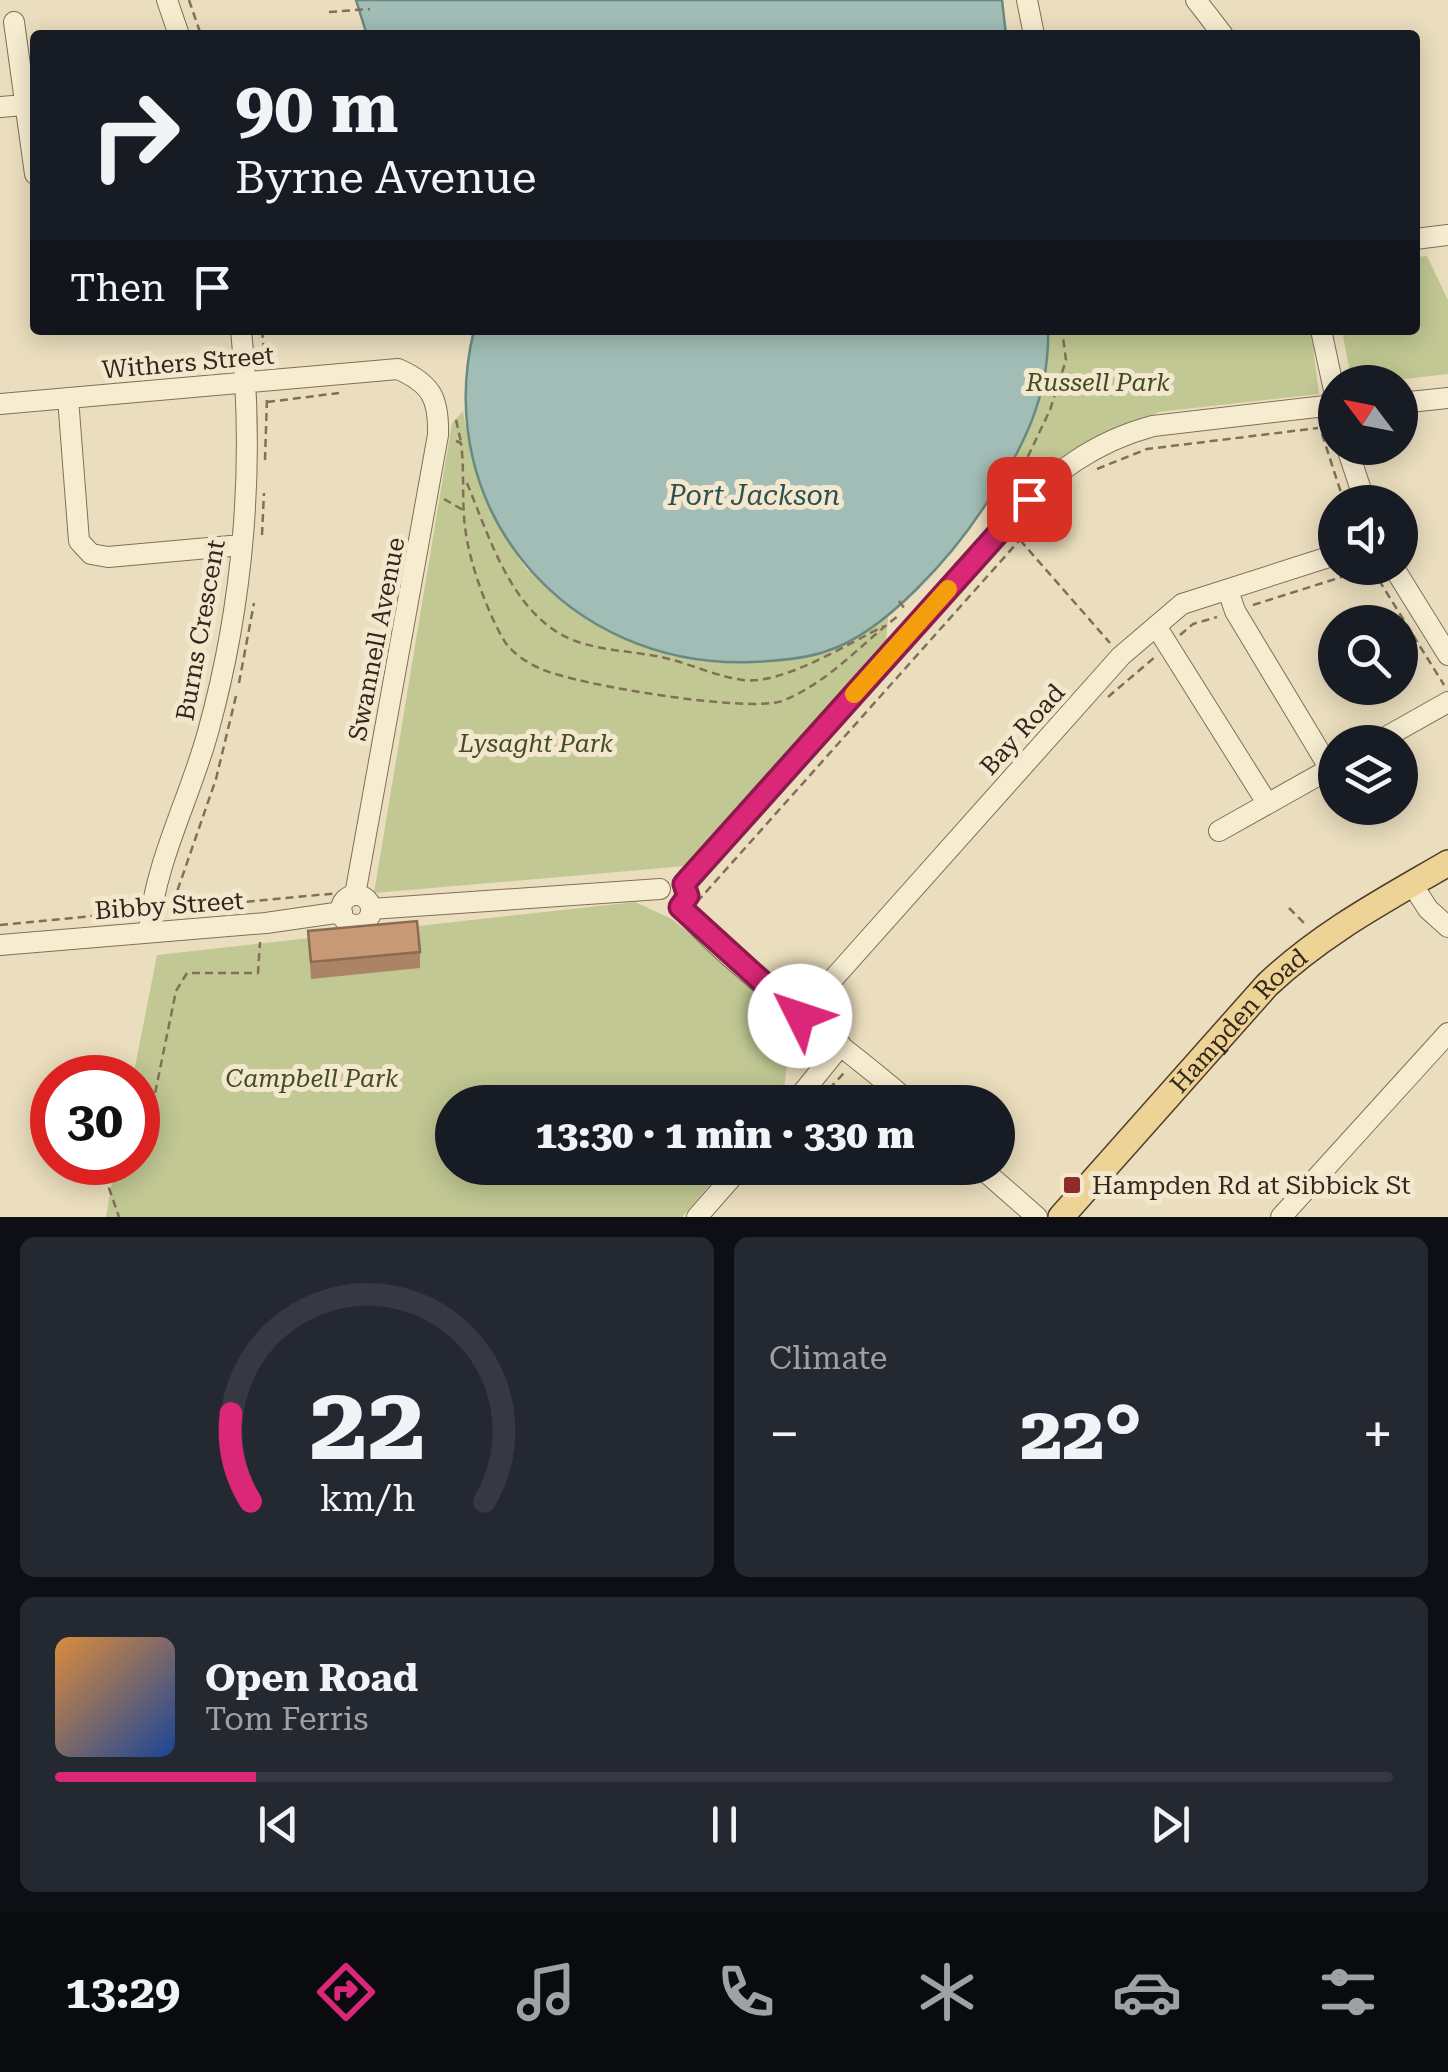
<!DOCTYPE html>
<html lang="en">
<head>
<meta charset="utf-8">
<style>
	:root { --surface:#171b24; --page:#242831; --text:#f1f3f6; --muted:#9ea1a6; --line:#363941; --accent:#db2777 }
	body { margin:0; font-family:"Roboto Serif",serif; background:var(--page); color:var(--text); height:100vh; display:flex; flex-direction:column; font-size:38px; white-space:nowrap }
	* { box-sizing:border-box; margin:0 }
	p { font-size:32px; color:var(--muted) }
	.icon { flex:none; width:55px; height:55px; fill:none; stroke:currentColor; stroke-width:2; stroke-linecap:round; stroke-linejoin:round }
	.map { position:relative; height:1217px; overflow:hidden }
	.side { display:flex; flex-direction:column; gap:20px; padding:20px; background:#0d0f14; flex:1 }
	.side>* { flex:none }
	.top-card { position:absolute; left:30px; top:30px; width:1390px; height:305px; border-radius:10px; box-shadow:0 5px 25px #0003; background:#171b24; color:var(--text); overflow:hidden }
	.needle { width:65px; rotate:302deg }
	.fabs { position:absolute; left:1318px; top:365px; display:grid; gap:20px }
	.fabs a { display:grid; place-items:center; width:100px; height:100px; border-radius:50%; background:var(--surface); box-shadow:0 5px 25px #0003; font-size:50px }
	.speed { position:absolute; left:30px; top:1055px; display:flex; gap:20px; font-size:50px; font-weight:700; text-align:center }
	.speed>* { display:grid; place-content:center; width:130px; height:130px; border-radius:50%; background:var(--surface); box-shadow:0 5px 25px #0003; line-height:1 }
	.speed .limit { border:15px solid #d22; background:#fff; color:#111 }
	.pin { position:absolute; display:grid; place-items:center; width:85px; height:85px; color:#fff; margin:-42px; border-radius:20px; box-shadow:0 5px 15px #0006 }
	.me { position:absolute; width:110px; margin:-55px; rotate:311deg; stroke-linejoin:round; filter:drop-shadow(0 0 8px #0008) }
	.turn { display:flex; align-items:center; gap:35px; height:210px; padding:0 40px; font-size:45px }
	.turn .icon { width:130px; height:130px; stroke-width:2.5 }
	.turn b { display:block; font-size:70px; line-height:85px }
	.then { display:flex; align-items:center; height:95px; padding:0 40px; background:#0003; gap:20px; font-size:38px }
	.big { font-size:75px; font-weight:800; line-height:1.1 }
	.side .tile { flex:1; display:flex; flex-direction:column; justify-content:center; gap:15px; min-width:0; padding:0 35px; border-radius:15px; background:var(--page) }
	.side .dial { align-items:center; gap:0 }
	.dial svg { height:260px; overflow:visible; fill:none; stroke:var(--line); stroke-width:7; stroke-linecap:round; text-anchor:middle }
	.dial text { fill:var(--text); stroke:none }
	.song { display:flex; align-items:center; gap:30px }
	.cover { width:120px; height:120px; border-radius:15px; background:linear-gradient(135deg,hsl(30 70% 55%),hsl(220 70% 35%)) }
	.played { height:10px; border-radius:5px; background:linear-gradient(90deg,var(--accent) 15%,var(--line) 15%) }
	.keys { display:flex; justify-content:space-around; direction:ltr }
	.heat { display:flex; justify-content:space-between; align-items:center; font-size:55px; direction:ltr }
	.side .tiles { flex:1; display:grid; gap:20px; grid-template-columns:1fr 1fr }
	.tile:last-child { grid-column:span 2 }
	.trip { position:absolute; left:435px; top:1085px; width:580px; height:100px; border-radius:50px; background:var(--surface); box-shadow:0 5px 25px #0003; font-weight:800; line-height:100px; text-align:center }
	.tab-bar { display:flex; height:160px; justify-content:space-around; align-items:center; background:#090b0e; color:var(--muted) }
	.tab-bar .icon { width:70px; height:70px }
	.tab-bar .selected { color:var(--accent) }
	.tab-bar b { font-size:45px; color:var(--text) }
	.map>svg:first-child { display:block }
</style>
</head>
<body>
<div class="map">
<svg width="1448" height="1217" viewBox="0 0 1448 1217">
	<rect width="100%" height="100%" fill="#ebdebe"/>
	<path fill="#c1c893" d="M1427 256 1448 300V374L1379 382 1351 378 1342 330H1415V257Z
		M1048 330H1311L1319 394 1159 412 1079 448 1023 492 996 490C1029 440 1048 390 1048 330Z
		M463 411C474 477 489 516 527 570L829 651 888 616 886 643 686 866 374 893 452 423Z
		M635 902 672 919 792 1018 783 1100 452 1102V1168H724L682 1217H106L115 1163 138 1162V1078L133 1077 157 955Z"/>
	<path fill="#a1bdb5" stroke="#698982" stroke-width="2.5" d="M356 0H1002L1006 35H367Z
		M474 330H1048C1050 396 1022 451 986 504 953 555 886 632 827 651 805 659 776 661 752 662 568 669 430 511 474 330Z"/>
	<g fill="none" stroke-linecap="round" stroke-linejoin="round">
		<g stroke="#826f58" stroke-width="22">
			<path id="minor" d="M167 0 179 35
				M1027 0 1034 35
				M1196 0 1223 35
				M14 22 35 174
				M0 107 25 105
				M1415 239 1448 235
				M1321 330 1335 395
				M1333 397 1325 410 1335 422
				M68 398 79 541 91 554 108 557 242 545
				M1400 403 1448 398
				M0 404 398 369C432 384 439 399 438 435L355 895
				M1347 448 1365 502
				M1394 568 1448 655
				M1228 590 1235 611 1330 769
				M1156 626 1267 803
				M1377 742 1448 702
				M1219 831 1335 766
				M684 884 1010 518C1052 474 1093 442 1153 426L1325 406
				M1412 884 1428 909 1448 927
				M341 910a15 15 0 1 1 30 0a15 15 0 1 1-30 0Z
				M680 907C746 982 835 1036 909 1102
				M371 909 660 889
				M149 930C155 862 190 798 208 732 244 602 255 464 241 330
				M0 945 266 923 342 912
				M800 1016 1121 656 1182 604 1335 555
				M795 1102 841 1045
				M981 1168 1037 1217
				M697 1217 740 1168
				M1281 1217 1448 1033"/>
		</g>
		<g stroke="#503d2c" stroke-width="28">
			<g id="major">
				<path id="s1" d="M1061 1217 1267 985C1322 933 1383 901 1448 863"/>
			</g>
		</g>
		<path stroke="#826f58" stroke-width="2.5" stroke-dasharray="8 5" stroke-linecap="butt" d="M189 0 201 35
			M329 12 370 9
			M262 330 265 363
			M267 402 339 393
			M456 420 461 442
			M1322 434 1344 502
			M456 441 461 443C465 473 461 504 466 534 471 567 488 614 505 642 513 654 528 663 541 669 577 685 747 713 782 701 828 683 860 645 898 616
			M265 460 267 398
			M1097 469 1147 449 1318 428
			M467 483C488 534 508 601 557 632 587 651 628 650 661 657 689 663 714 676 743 680 782 685 848 644 884 626
			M1011 492 1050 410 1066 360 1062 330
			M444 499 463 510
			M262 535 264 493
			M1020 540 1110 643
			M1372 569 1444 685
			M899 601 905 609
			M1253 605 1370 568
			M1180 635 1193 624 1217 617
			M239 683 254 603
			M236 696 216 779 171 909 339 893
			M1108 697 1155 657
			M697 902 1058 497
			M1289 908 1304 923
			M0 925 124 913
			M829 1089 844 1073
			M138 1126 151 1113 176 991 187 973H258L260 942
			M114 1162 109 1188 119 1217"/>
		<use href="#minor" stroke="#f6ecd0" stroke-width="20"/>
		<use href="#major" stroke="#edd396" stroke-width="25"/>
	</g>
	<path fill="#ab8465" d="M308 931 420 952V968L311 979Z"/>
	<path fill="#c79975" stroke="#8b6b52" stroke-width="2.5" d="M417 921 420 952 311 962 308 931Z"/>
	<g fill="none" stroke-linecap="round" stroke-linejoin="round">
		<g stroke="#8e194d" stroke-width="25">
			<path id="route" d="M800 1016 680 907 688 896 684 884 1029 499"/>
		</g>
		<use href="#route" stroke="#db2777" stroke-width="18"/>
		<path stroke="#f59e0b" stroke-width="18" d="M854 694 948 589"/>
	</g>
	<rect fill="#8e2c2b" stroke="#f3e8cd" stroke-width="4" x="1062" y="1175" width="20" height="20" rx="5"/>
	<g text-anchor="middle" stroke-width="10" stroke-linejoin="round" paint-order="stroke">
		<g font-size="25" fill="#32271c" stroke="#f3e8cd">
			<text transform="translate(188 362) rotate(-5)" y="9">Withers Street</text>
			<text transform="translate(200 630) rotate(-80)" y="9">Burns Crescent</text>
			<text transform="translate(376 639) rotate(-79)" y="9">Swannell Avenue</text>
			<text transform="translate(1022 729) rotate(-48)" y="9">Bay Road</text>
			<text transform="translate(169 905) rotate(-4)" y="9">Bibby Street</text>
			<text dy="9" stroke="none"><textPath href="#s1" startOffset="265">Hampden Road</textPath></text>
		</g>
		<g font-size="25" font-style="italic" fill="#424d23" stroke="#f3e8cd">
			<text x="1098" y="391">Russell Park</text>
			<text x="536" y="752">Lysaght Park</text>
			<text x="312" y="1087">Campbell Park</text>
		</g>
		<g font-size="25" fill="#32271c" stroke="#f3e8cd" text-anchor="start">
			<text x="1092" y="1194">Hampden Rd at Sibbick St</text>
		</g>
		<g font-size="28" font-style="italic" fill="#2c514f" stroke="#f3e8cd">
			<text x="754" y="505">Port Jackson</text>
		</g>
	</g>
</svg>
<div class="fabs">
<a><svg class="needle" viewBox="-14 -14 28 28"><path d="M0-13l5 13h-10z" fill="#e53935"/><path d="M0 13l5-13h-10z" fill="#9ea1a6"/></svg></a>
<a><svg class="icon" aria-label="sound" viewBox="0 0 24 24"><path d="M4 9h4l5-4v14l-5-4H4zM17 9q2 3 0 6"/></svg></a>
<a><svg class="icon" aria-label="search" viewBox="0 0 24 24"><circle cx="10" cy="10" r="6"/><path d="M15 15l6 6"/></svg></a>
<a><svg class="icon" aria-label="layers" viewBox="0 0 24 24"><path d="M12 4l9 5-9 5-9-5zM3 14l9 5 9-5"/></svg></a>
</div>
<div class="speed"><div class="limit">30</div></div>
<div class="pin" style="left:1029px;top:499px;background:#d93025"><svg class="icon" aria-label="arrive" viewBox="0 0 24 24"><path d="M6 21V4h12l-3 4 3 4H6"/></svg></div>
<svg class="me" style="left:800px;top:1016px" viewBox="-20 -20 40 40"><circle r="19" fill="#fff"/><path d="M0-13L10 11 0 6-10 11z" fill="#db2777"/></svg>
<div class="trip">13:30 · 1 min · 330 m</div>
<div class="top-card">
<div class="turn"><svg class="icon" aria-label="right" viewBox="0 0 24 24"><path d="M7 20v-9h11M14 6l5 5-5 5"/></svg><div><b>90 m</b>Byrne Avenue</div></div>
<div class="then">Then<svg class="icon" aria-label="arrive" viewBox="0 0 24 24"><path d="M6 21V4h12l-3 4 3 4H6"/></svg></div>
</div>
</div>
<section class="side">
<div class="tiles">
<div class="tile dial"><svg viewBox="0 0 100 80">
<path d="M14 69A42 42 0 1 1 86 69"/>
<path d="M14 69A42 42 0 0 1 8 42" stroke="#db2777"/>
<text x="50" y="56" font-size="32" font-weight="700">22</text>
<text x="50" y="72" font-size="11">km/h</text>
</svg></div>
<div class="tile"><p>Climate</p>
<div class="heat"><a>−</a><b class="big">22°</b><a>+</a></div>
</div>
<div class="tile">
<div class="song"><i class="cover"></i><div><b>Open Road</b><p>Tom Ferris</p></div></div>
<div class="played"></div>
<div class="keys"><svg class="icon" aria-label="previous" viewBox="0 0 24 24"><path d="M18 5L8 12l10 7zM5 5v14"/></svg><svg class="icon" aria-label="pause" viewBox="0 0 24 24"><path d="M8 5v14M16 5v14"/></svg><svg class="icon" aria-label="next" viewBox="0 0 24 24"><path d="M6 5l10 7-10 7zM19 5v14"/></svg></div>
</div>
</div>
</section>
<nav class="tab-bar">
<b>13:29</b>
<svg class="icon selected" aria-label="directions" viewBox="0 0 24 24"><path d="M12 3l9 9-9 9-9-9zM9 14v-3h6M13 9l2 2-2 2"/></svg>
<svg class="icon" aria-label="music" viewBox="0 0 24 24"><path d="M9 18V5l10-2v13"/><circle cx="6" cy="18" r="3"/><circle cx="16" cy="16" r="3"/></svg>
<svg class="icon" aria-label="phone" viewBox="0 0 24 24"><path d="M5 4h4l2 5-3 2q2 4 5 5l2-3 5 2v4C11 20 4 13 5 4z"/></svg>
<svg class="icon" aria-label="climate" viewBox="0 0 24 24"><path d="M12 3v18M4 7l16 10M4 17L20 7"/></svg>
<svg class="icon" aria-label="car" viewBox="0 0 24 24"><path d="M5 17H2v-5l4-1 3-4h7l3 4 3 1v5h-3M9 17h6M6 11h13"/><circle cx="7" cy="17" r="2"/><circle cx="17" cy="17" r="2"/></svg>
<svg class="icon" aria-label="filters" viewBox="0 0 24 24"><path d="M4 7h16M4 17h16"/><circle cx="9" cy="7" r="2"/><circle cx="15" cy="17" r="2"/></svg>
</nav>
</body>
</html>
